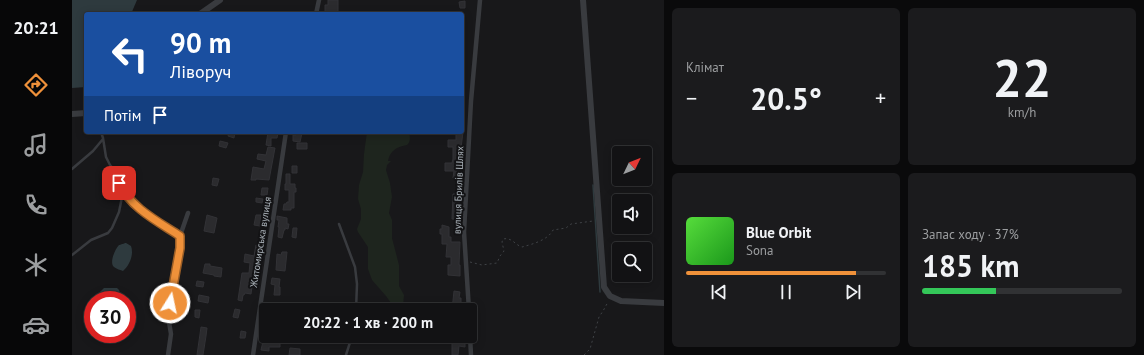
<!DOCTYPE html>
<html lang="uk">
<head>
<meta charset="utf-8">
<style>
	:root { --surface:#121214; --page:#1b1b1d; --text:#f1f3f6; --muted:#9c9ea0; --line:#313234; --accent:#ef913a }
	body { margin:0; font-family:"PT Sans",sans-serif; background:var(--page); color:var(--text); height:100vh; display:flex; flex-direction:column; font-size:15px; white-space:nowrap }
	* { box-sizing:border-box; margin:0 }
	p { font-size:13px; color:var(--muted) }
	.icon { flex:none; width:22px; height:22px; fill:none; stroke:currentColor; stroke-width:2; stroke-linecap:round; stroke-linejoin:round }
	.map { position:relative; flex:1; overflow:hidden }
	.details { display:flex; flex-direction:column; gap:8px; padding:8px; background:#0a0a0b; width:480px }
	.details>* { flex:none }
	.hud { position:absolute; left:12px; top:12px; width:380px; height:122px; border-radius:4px; box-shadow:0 2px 10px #0003,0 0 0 1px var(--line); background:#1a4fa0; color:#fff; overflow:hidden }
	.needle { width:26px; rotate:47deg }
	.controls { position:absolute; left:540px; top:146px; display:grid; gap:8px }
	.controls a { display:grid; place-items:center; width:40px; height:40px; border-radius:4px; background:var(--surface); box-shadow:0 2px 10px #0003,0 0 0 1px var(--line); font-size:20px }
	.speed { position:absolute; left:12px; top:291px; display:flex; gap:8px; font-size:20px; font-weight:700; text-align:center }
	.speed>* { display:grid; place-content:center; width:52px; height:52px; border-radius:50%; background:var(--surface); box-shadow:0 2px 10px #0003,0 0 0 1px var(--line); line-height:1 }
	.speed .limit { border:6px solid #d22; background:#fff; color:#111 }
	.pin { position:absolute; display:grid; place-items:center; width:34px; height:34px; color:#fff; margin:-17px; border-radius:8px; box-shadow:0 2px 6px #0006 }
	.me { position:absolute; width:44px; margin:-22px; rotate:10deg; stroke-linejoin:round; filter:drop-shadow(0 0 3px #0008) }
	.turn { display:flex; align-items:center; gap:14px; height:84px; padding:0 20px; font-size:18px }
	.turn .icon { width:52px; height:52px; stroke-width:2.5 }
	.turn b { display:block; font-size:28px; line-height:34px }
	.then { display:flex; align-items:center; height:38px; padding:0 20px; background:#0003; gap:8px; font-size:15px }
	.big { font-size:30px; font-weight:800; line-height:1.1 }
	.details .card { flex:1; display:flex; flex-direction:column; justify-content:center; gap:6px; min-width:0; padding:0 14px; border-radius:6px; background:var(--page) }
	.details .dial { align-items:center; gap:0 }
	.dial b { font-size:52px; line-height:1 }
	.song { display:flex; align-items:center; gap:12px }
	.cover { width:48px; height:48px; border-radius:6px; background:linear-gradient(135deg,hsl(110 70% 55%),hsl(120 70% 35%)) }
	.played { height:4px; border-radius:2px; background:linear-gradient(90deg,var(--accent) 85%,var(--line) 85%) }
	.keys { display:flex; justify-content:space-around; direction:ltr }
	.heat { display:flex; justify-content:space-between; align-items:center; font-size:22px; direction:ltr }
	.charge { height:6px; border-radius:3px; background:linear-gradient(90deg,#34c759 37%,var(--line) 0) }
	.details .tiles { flex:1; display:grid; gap:8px; grid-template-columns:repeat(2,1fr) }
	.trip { position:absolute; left:187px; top:303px; width:218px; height:40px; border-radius:4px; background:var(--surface); box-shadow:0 2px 10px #0003,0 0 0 1px var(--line); font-weight:800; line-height:40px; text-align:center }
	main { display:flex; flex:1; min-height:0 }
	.menu { display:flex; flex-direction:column; width:72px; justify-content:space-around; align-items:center; background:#070708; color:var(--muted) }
	.menu .icon { width:28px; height:28px }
	.menu .selected { color:var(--accent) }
	.menu b { font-size:18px; color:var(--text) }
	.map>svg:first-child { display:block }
</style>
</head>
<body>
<main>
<nav class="menu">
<b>20:21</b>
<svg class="icon selected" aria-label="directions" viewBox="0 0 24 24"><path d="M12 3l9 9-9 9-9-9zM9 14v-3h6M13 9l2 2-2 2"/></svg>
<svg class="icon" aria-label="music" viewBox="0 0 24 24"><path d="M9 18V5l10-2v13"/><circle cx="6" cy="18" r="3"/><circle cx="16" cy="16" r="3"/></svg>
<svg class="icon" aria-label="phone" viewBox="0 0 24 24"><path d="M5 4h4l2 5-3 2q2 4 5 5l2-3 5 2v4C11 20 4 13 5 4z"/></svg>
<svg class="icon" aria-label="climate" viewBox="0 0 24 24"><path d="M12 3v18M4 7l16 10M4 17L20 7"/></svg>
<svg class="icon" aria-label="car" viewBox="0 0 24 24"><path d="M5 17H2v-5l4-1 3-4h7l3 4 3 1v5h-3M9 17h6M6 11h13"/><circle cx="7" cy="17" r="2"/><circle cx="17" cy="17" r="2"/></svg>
</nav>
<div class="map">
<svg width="592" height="355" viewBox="0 0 592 355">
	<rect width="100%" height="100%" fill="#18181a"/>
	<path fill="#1e251e" d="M295 132H337C338 137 339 141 335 145 325 147 318 150 316 161H319L315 165 314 170 318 183 320 197 317 213 320 220V238L327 265V286L332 295 331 306 329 310H324L314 296 300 280 296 269V247L286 232 285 229 289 219V209L286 199 287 185 291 172 292 154Z"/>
	<path fill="#2e3a3e" d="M0 0H65L59 14H14V87L0 88Z
		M54 243 59 246C62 254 58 265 51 271 49 270 44 269 42 267 37 263 43 249 47 245 48 245 53 243 54 243Z
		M32 288H45L47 290 50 300H27L28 292Z"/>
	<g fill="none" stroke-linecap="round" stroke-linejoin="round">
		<path stroke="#2e3a3e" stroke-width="1.5" d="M521 185 528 292"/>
	</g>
	<path fill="#2b2b2e" stroke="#323236" d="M256 0H266V12H260V14H255V12H253V5H256Z
		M393 1V8H388L387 2Z
		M157 132H163L162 138 156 136Z
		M196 132 206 133 205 138H199V146L194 145Z
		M225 132 230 133 228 142 221 141V135H224Z
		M384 132H391L389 148 387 178H381L382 171H373V163H380L381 159V147H376V140H384Z
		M148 141 156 143 154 148 147 146Z
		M225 143H235V149H225Z
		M196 147 203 148 197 180 184 179V180H179L181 167 192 169 194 161 185 159 186 154 194 155Z
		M220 166H225V173H220Z
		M214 174H218V184H223V188H224V192H222V208H219V210H211L212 204H214L215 202H217V190H213V184H214Z
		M141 178 147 179 145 186 140 185Z
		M190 188H196L195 195H189Z
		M381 194H387V219H380Z
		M184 198 191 199 190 203 184 202Z
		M135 215 145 218 142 233 132 231Z
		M184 215H189L188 226 182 225Z
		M205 216 215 218V224H217L216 229 213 228V230H212L210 238 206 237 207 227H206L207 220H205Z
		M370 225 377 227V237H379V242H388L387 265H388V276L376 275V265H379V257H374L375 244H370V234H368V229H370Z
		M221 228H225L224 238 220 237Z
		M184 245 188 246 184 269H187L186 273 182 272 179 294 173 293 172 295H171L170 301 166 300 170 273H177L178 263 172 262 173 254 182 256Z
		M210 252H215L213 271 204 270 205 254 209 255Z
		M133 264H138V266L150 268 149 277 142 276V275L131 273Z
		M200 278 208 279 207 287H208V295H202L203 285 199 284Z
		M125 281 132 282 131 287 124 286Z
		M382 291 388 292 387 298H389V308H386V310H380Z
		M127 295 137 297 136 303 126 301Z
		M199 303 209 304 208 308H199Z
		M163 309 168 310 166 318 161 317Z
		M123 310H128L127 318 123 317Z
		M129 327 135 328 134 336 131 355H125Z
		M169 331 174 332 173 338H168Z
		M382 336H388V338H393V347L387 346 386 355H380V344Z
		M192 337H208V347H197V351L189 350Z
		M218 348 228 349V355H217Z"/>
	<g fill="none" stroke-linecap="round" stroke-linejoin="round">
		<path stroke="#3f4246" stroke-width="1" stroke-dasharray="2 3" stroke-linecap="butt" d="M398 262 410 265 425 263 428 256 432 251 430 242 431 239C440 237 443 245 450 247 461 244 476 240 481 230L494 228 499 224 521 221
			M512 355 518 349 527 317 531 311 536 302"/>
		<path stroke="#393b3f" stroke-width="2.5" d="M29 132 31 138 34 157 38 165 44 172 51 192 72 212 108 236
			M0 169 21 151 31 139
			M267 224 283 267 285 284 284 310
			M0 255 19 240 36 233 40 228 47 212 51 192
			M274 355 280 336"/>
		<path stroke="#393b3f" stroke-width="4.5" d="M244 14 247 0
			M397 310 392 232 399 101 408 0
			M398 336 399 355
			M96 355 99 334 96 316 100 290 109 248 108 236 116 213
			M181 355 214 132"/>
		<path stroke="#393b3f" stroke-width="6" d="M511 0 532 287 538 296 549 301 592 303
			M128 14 148 0
			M0 114 14 113"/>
	</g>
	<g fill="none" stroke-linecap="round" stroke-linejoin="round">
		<g stroke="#9b5e26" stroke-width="10">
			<path id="route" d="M47 183C59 208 85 221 108 236V248L98 303"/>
		</g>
		<use href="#route" stroke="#ef913a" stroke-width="7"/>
	</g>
	<g text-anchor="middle" stroke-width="4" stroke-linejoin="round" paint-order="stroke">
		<g font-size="10" fill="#aab2b9" stroke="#131315">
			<text transform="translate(386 190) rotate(-88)" y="4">вулиця Брилів Шлях</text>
			<text transform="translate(188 242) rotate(-81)" y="4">Житомирська вулиця</text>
		</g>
	</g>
</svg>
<div class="controls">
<a><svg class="needle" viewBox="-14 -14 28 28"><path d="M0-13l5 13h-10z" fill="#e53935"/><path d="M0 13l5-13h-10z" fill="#9c9ea0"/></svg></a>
<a><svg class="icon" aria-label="sound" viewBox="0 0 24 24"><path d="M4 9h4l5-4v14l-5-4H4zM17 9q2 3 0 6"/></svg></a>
<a><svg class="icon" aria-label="search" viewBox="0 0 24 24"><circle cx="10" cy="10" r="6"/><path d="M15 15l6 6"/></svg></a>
</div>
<div class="speed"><div class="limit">30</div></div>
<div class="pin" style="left:47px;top:183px;background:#d93025"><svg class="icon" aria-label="arrive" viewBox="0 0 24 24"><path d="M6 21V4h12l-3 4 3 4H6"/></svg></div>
<svg class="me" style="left:98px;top:303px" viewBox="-20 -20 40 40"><circle r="17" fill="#ef913a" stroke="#fff" stroke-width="3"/><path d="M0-11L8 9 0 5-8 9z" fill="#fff"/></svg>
<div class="trip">20:22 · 1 хв · 200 m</div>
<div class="hud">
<div class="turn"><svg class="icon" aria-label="left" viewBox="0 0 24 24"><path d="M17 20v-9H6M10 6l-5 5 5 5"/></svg><div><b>90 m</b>Ліворуч</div></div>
<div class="then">Потім<svg class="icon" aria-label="arrive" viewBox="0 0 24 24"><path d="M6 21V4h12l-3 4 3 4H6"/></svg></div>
</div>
</div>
<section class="details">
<div class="tiles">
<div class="card"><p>Клімат</p>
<div class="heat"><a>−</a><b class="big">20.5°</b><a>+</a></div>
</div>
<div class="card dial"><b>22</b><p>km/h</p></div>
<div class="card">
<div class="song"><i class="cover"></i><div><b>Blue Orbit</b><p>Sona</p></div></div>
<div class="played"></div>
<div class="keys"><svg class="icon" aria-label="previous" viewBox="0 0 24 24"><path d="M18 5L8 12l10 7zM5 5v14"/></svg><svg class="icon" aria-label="pause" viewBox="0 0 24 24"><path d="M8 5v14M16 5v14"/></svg><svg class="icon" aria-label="next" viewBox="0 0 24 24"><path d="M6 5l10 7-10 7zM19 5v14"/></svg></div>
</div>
<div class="card"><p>Запас ходу · 37%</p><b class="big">185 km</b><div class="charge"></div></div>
</div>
</section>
</main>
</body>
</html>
